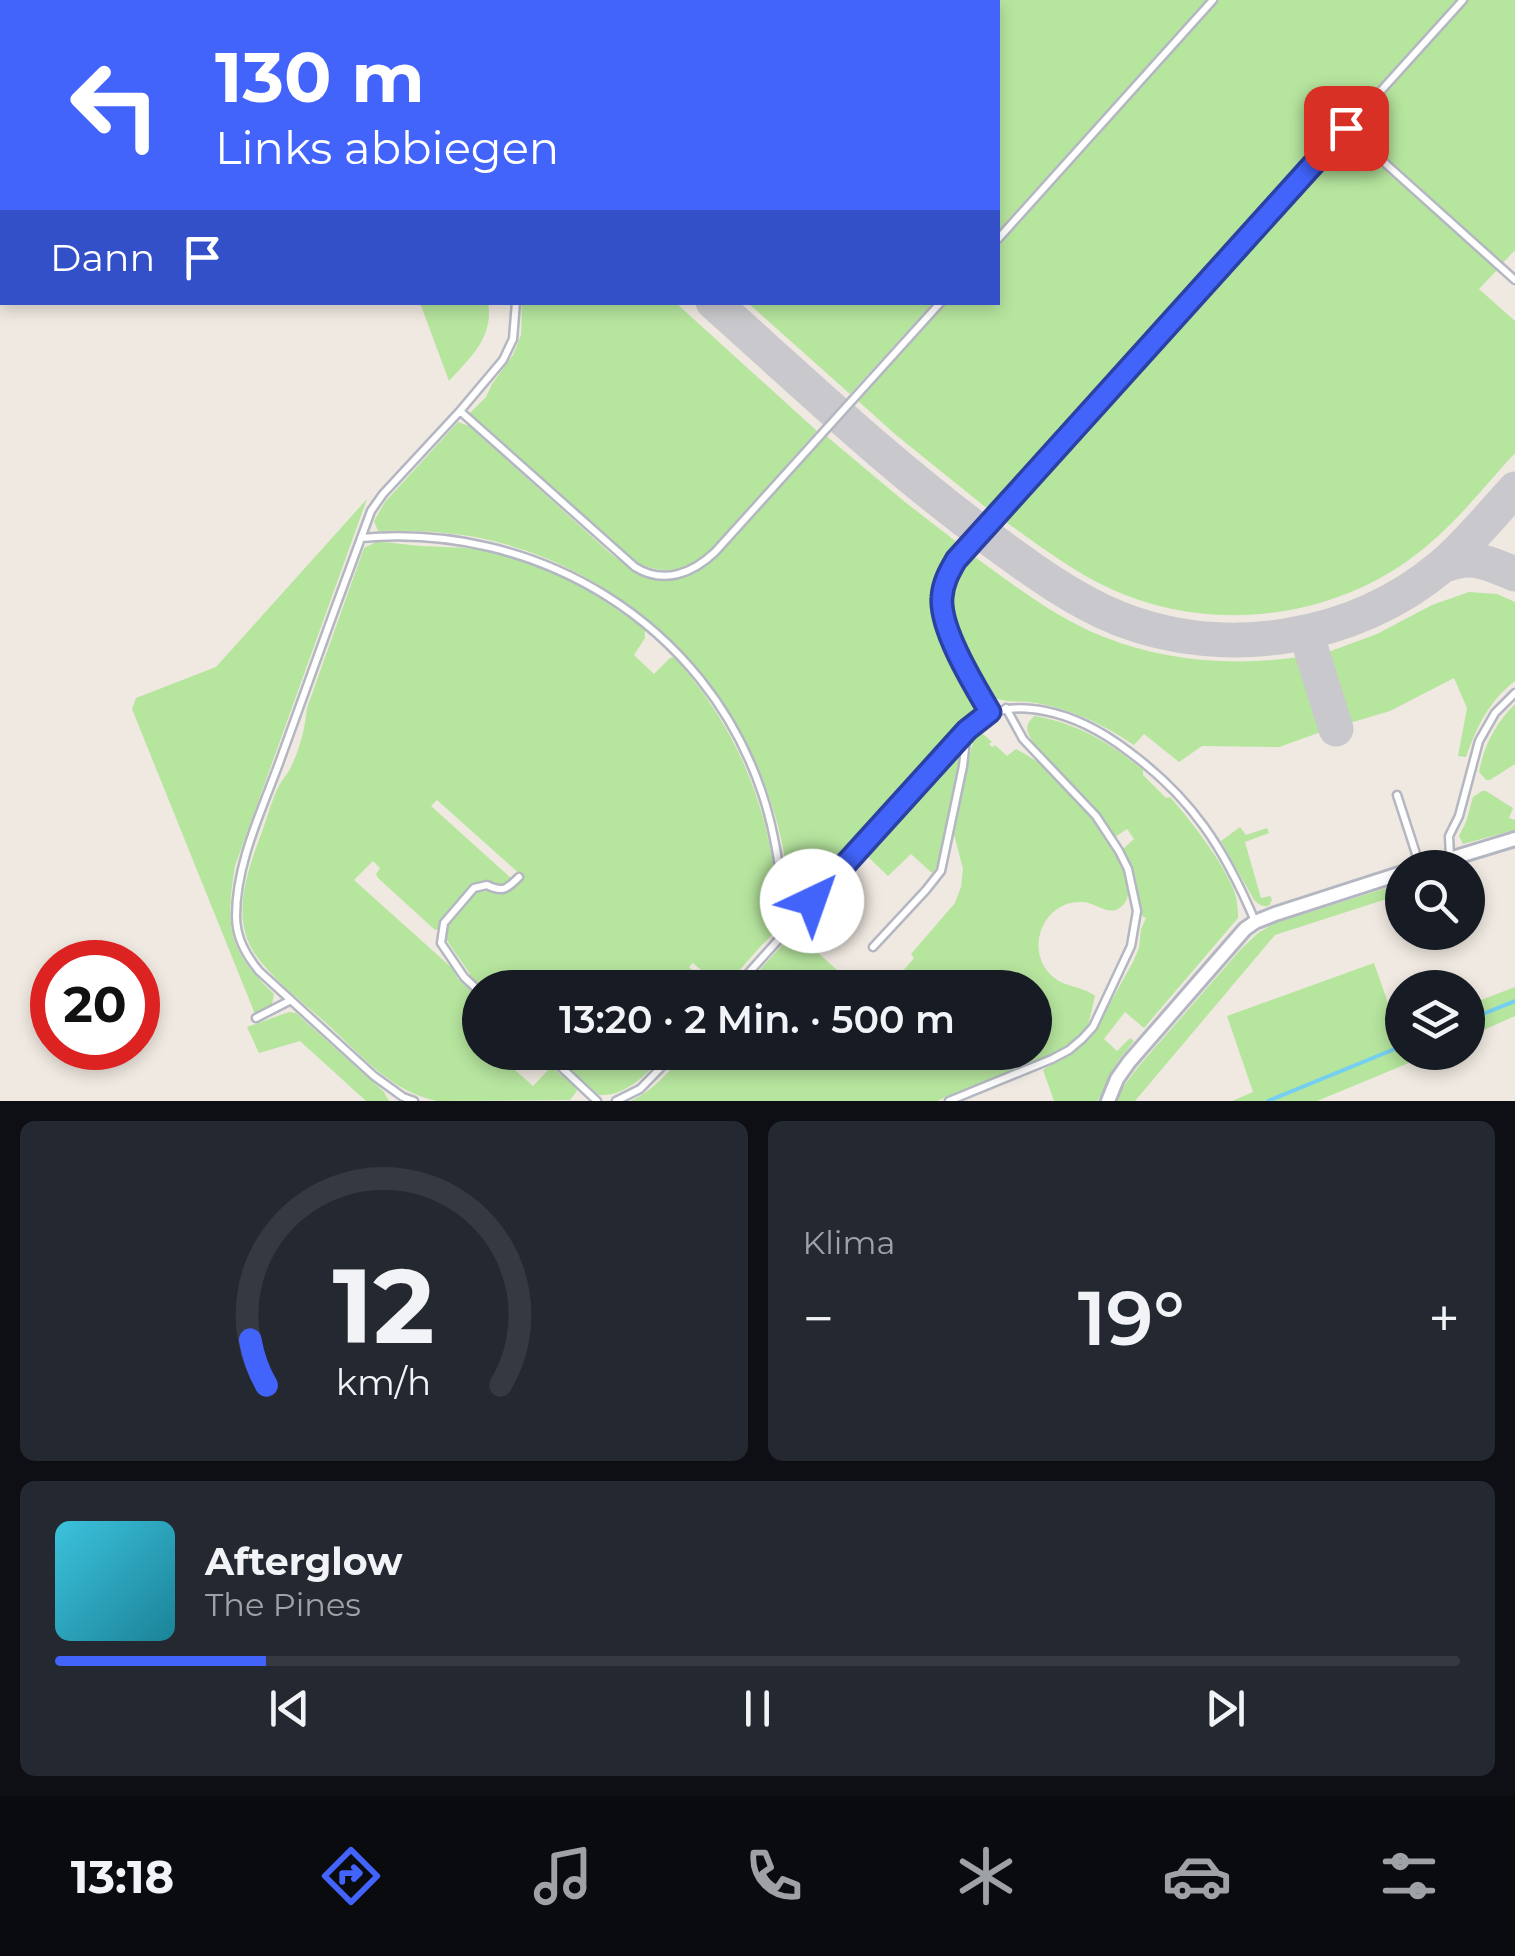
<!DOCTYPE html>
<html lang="de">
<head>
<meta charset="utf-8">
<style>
	:root { --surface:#171b24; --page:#242831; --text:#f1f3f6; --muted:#9ea1a6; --line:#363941; --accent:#4264fb }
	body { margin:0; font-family:Montserrat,sans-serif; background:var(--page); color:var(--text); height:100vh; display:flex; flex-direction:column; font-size:38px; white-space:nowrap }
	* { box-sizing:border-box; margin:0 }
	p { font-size:32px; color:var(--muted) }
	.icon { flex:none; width:55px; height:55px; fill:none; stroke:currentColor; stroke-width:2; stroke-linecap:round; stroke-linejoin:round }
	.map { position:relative; height:1101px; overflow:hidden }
	.sheet { display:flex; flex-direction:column; gap:20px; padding:20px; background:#0d0f14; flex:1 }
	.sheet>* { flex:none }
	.hud { position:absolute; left:0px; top:0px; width:1000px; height:305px; box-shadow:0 5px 15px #0003; background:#4264fb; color:#fff; overflow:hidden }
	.controls { position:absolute; left:1385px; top:850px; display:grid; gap:20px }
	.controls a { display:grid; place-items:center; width:100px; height:100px; border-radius:50%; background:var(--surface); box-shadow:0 5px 15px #0003; font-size:50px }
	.speed { position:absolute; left:30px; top:940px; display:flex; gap:20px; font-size:50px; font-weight:700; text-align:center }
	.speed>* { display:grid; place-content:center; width:130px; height:130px; border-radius:50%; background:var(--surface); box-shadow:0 5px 15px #0003; line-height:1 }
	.speed .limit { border:15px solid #d22; background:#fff; color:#111 }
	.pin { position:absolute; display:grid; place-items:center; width:85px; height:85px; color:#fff; margin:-42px; border-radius:20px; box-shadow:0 5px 15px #0006 }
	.me { position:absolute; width:110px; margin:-55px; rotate:42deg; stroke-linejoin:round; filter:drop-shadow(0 0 8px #0008) }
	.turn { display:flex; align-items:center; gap:35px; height:210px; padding:0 50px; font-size:45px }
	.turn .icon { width:130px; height:130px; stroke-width:2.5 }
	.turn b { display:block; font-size:70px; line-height:85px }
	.then { display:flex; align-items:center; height:95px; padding:0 50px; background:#0003; gap:20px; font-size:38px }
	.big { font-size:75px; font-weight:600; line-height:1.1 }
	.sheet .widget { flex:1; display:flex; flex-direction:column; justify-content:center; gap:15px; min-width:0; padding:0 35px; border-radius:15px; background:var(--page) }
	.sheet .dial { align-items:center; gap:0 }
	.dial svg { height:260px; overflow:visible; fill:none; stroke:var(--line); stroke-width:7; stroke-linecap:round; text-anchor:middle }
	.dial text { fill:var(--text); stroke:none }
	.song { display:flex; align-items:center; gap:30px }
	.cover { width:120px; height:120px; border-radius:15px; background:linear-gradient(135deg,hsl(190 70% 55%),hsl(190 70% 35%)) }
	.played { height:10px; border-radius:5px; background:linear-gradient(90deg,var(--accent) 15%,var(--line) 15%) }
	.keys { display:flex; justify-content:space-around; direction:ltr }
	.heat { display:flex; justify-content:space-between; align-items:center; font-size:55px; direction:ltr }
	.sheet .tiles { flex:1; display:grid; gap:20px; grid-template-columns:1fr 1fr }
	.widget:last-child { grid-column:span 2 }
	.trip { position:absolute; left:462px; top:970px; width:590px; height:100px; border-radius:50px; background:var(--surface); box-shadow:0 5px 15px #0003; font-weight:600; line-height:100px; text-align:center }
	.menu { display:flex; height:160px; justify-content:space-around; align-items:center; background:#090b0e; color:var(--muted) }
	.menu .icon { width:70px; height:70px }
	.menu .current { color:var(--accent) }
	.menu b { font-size:45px; color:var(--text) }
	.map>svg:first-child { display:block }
</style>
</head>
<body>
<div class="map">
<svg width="1515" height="1101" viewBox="0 0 1515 1101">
	<rect width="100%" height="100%" fill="#efe9e1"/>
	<path fill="#b6e59e" d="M648 0H1207L998 231V2H646Z
		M1217 0H1460L994 514 896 435 856 399 944 303 998 302V243Z
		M1467 0H1515V250L1502 264 1355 131 1354 123Z
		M1349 135 1497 270 1479 289 1515 321V453C1489 481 1465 512 1437 537 1350 618 1216 638 1109 588 1070 570 1035 542 1000 518L1342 137Z
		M488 302C494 337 471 357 449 381L420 303Z
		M522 303H676L817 431 711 549C688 570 669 576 639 564L469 414 486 397 492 384 513 355 521 335Z
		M748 303H933L850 394Z
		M458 422 469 426 611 554C642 578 662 587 700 568L825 435 905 502 958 543C955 561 939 574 937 593 932 625 961 668 974 696L976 703 971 717 821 880 799 904 793 905C786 896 788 887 787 876 784 843 775 811 763 780 715 655 602 560 470 536 440 531 409 530 378 531L374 521 385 502Z
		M367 499 235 866C225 927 228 951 274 994L272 1004 255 1014 132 709 136 698 216 667Z
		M376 542C392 542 406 545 422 546 440 547 459 547 477 549 536 556 600 595 645 630V638L634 655 654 674 670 658 674 657C731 720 764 793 775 877 777 891 783 916 775 930 772 936 765 942 760 947 748 960 737 974 725 987H720L693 963 689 967 710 987 480 988 468 977 470 974 446 939 447 926 477 890 483 887C505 896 508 896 523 877L437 800 431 806 513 880 504 887 482 881 476 883 444 917 439 929 435 930 378 878 376 874 380 868 373 861 354 880 452 968 458 979 480 999V1052L537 1053 539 1060 533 1069 523 1061 515 1070 533 1086 550 1068 554 1069 574 1086 577 1091 570 1100 437 1101C391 1092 359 1053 326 1023 303 1002 273 980 255 954 229 916 249 867 263 829 268 815 272 799 279 786 282 779 288 774 291 767 300 748 305 729 307 708L364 548Z
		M968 552C1011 583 1055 618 1104 637 1167 662 1234 666 1300 657L1324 731 1279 747 1202 746 1179 762 1144 734 1134 745C1104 725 1072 709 1036 703 1020 700 1005 704 991 696 972 685 943 614 946 592 949 576 959 564 968 552Z
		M1469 592 1497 594 1515 602V681C1489 701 1477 726 1466 757L1458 756 1467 708 1454 678 1390 711 1343 725 1320 655 1377 634 1432 605Z
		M1515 704V764L1490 780H1486L1479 772C1484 745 1496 723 1515 704Z
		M1034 716C1075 722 1112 744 1143 770V775L1166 798 1170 797C1189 818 1221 860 1232 886 1237 896 1238 907 1238 918L1144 1028 1125 1012 1104 1039 1117 1051 1130 1038 1134 1041 1118 1061 1098 1101H1054L1043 1070 1079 1047 1096 1028 1133 962 1139 948 1141 929 1146 918 1142 916 1135 876 1123 849 1134 839 1127 829 1115 837C1097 813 1077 790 1057 768 1048 758 1036 749 1030 737 1025 728 1027 723 1034 716Z
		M982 733 992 742 989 744 992 747 995 745 1007 756 1016 749C1025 754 1034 759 1042 765 1063 782 1160 885 1118 909 1107 915 1094 902 1082 902 1045 900 1025 946 1049 973 1062 988 1081 985 1095 996L1088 1026 1079 1038 1067 1047 1051 1055 937 1101H631C653 1091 670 1070 686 1053H777L796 1070 802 1064 790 1053 1035 1052V988L889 987 914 958 911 954 955 903 961 887 963 869 954 834 973 740Z
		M956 750 960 755 937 867 932 873 911 854 888 876 865 854Z
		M1482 791H1486L1513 808 1509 818 1515 820V830L1463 844 1459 836 1466 822 1473 797Z
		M1240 827 1246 835 1267 828 1269 833 1245 842 1261 898 1270 896 1272 899 1270 905C1264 908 1259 905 1254 900L1221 841Z
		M1402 883V894L1275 935 1135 1101H1117L1123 1087 1138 1067 1241 949 1258 933 1275 923Z
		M832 891 854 912 817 952 856 987H744Z
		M1374 963 1398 1032 1402 1031V1052L1433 1053 1317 1101H1232L1253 1092 1227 1016Z
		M1515 987V1016L1468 1037V1005Z
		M289 1012 296 1013 384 1092 389 1101H366L300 1041 259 1053 247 1027Z
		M551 1053H666C648 1072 627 1097 599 1095Z"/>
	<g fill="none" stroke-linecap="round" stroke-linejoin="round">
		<path stroke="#75cff0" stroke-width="4" d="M1468 1020 1515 1001
			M1268 1101 1402 1046"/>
		<path stroke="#c9c8cc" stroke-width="35" d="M375 0 378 2
			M603 2 605 0
			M713 302C806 385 896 471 997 544 1035 572 1075 601 1120 619 1226 660 1354 640 1442 566 1469 543 1491 515 1515 489
			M1442 566C1473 554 1486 562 1515 574
			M1306 633 1336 729"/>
		<g stroke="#b4b7c1" stroke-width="11">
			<path id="lane" d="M167 0 169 2
				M210 0 213 2
				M40 2 42 0
				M124 2 126 0
				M470 2 472 0
				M0 47 2 45
				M0 128 2 131
				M1346 128 1515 280
				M0 140 2 138
				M998 239 1213 0
				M460 411 635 567C664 585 693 573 715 552L941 302
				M361 538C537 522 705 623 762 793 777 837 781 882 787 928
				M990 713C975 685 939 628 942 597 943 583 949 572 956 561L1463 0
				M1397 795 1420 866
				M1450 857 1449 836 1459 816 1479 741 1495 713 1515 693
				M873 947 926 890 941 871 963 766 967 731
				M735 988 967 730C991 708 1014 705 1045 711 1076 717 1103 732 1128 751 1192 798 1224 848 1255 921
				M480 992 464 977 441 943 444 923 474 888 487 885C503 893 507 889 519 877
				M256 1018 291 1000
				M545 1052 597 1101
				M414 1101 403 1097 374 1076 259 971C246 955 236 938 236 916 236 861 264 806 282 755 311 674 341 592 371 511L383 494 460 411 503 360 513 339 516 302
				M616 1101 640 1089 676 1052
				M949 1101 1052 1059 1069 1050 1082 1039 1093 1027 1131 946 1137 911 1128 869 1119 851 1096 816 1023 739 1006 708"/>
		</g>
		<g stroke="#b4b7c1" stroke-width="18">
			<path id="street" d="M1420 868 1515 839
				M1108 1101 1117 1079 1129 1062 1245 929 1255 922 1275 914 1402 873"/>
		</g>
		<use href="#lane" stroke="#fff" stroke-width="6"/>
		<use href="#street" stroke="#fff" stroke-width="12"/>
	</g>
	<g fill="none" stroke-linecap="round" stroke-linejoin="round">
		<g stroke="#2b41a3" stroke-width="25">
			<path id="route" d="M812 901 967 730 990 712C974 685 939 628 942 597 943 583 949 572 956 560L1346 128"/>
		</g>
		<use href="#route" stroke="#4264fb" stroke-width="18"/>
	</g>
</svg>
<div class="controls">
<a><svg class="icon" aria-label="search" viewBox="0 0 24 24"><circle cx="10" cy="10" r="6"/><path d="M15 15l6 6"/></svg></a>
<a><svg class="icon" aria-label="layers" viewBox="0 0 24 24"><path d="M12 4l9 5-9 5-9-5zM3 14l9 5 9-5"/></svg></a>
</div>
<div class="speed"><div class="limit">20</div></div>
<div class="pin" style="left:1346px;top:128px;background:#d93025"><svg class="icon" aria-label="arrive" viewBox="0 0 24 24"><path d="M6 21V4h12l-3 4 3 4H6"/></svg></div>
<svg class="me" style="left:812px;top:901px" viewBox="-20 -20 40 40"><circle r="19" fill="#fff"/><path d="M0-13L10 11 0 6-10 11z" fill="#4264fb"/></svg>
<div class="trip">13:20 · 2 Min. · 500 m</div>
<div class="hud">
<div class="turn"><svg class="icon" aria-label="left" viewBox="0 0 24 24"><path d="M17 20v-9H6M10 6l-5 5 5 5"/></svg><div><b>130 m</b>Links abbiegen</div></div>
<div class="then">Dann<svg class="icon" aria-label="arrive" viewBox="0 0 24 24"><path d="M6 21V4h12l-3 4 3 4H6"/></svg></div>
</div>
</div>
<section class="sheet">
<div class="tiles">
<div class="widget dial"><svg viewBox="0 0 100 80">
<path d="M14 69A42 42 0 1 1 86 69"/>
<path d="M14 69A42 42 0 0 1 9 55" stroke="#4264fb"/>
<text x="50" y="56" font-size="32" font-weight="700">12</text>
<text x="50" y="72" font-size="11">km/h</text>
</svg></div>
<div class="widget"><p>Klima</p>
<div class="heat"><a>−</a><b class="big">19°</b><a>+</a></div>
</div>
<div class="widget">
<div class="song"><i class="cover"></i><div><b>Afterglow</b><p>The Pines</p></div></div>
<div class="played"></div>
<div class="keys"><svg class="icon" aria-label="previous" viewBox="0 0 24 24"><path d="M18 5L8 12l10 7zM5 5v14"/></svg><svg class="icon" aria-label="pause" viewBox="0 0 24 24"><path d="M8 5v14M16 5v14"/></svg><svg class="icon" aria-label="next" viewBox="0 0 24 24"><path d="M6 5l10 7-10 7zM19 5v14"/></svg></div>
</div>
</div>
</section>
<nav class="menu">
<b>13:18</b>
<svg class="icon current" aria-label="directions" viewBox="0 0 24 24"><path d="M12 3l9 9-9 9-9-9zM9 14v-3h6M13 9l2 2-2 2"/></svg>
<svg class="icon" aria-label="music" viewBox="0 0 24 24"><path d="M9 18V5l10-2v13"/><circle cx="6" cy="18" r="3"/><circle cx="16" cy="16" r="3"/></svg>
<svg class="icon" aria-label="phone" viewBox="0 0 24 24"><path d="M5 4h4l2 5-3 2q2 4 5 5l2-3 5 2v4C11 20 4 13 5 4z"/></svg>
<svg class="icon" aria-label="climate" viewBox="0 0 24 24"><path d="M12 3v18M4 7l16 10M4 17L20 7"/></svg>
<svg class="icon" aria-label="car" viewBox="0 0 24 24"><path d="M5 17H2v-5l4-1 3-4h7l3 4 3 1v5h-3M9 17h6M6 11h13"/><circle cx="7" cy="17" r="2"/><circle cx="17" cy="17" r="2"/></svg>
<svg class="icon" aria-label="filters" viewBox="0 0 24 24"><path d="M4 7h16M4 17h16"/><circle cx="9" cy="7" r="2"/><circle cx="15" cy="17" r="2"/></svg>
</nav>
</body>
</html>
